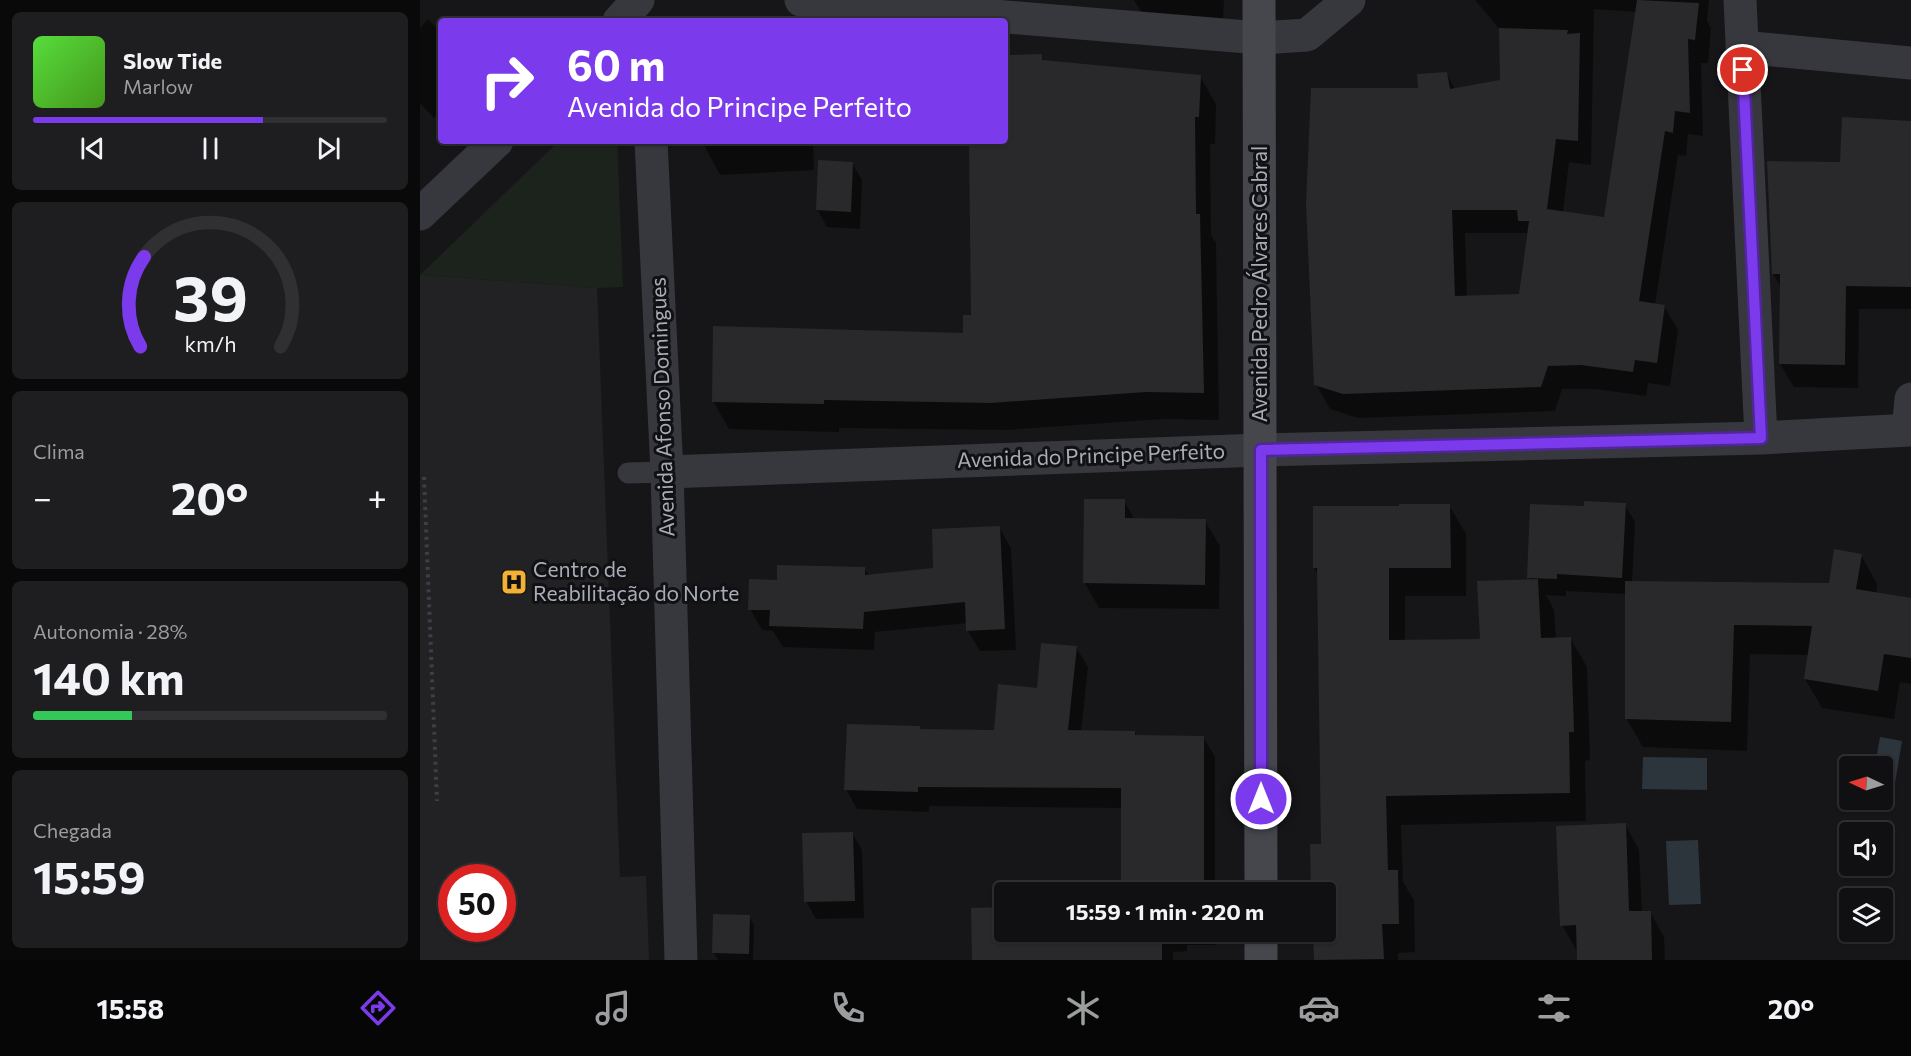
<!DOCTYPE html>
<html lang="pt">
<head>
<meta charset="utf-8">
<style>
	:root { --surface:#101012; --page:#1e1e20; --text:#f1f3f6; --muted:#9c9d9f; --line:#303032; --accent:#7c3aed }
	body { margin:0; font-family:Commissioner,sans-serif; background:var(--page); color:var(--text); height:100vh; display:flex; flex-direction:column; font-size:22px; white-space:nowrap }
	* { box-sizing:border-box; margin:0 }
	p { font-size:20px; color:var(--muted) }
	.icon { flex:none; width:33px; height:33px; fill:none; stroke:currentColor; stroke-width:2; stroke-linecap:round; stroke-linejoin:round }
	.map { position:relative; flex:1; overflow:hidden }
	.drawer { display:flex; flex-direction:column; gap:12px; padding:12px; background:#09090a; width:420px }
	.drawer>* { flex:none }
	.banner { position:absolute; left:18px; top:18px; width:570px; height:126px; border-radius:6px; box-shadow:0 2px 4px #0004,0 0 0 2px var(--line); background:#7c3aed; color:#fff; overflow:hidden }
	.needle { width:39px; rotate:274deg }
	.controls { position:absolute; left:1419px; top:756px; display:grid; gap:12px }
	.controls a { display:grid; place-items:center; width:54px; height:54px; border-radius:6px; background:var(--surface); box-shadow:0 2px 4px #0004,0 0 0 2px var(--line); font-size:30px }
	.speed { position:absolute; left:18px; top:864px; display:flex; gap:12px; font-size:30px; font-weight:700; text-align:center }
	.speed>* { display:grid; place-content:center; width:78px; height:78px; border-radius:50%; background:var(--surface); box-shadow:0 2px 4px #0004,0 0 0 2px var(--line); line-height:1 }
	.speed .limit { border:9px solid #d22; background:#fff; color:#111 }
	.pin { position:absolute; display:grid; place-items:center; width:51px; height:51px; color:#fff; margin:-26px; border:3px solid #fff; border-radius:50%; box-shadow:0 2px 6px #0007 }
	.me { position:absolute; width:66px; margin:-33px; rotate:0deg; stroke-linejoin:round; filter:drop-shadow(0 0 4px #0008) }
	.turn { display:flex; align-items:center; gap:21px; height:126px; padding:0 30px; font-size:27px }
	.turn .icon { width:78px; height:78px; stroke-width:2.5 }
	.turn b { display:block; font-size:42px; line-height:51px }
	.big { font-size:45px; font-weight:700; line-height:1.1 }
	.drawer .card { flex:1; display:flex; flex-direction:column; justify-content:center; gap:9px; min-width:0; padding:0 21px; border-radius:9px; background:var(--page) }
	.drawer .dial { align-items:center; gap:0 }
	.dial svg { height:156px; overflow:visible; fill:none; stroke:var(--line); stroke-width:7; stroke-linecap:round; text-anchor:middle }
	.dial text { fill:var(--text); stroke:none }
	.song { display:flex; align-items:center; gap:18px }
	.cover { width:72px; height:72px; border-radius:9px; background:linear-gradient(135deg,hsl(110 70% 55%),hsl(100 70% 35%)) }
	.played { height:6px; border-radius:3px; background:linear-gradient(90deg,var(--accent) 65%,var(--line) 65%) }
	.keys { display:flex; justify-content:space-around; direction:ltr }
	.heat { display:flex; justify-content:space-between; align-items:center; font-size:33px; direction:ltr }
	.charge { height:9px; border-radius:4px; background:linear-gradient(90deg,#34c759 28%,var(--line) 0) }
	.trip { position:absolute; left:574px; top:882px; width:342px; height:60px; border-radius:6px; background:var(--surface); box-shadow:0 2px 4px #0004,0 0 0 2px var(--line); font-weight:700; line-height:60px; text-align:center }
	.menu { display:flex; height:96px; justify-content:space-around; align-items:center; background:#060607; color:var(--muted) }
	.menu .icon { width:42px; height:42px }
	.menu .selected { color:var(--accent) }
	.menu b { font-size:27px; color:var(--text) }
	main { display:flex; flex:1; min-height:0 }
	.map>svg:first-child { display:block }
</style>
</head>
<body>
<main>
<section class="drawer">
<div class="card">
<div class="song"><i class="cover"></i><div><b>Slow Tide</b><p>Marlow</p></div></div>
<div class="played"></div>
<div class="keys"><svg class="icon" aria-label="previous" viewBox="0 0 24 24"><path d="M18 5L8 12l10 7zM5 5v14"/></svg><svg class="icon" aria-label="pause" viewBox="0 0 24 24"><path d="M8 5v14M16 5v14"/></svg><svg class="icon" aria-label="next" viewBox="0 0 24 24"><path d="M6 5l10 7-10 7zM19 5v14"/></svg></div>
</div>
<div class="card dial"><svg viewBox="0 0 100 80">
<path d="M14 69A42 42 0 1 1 86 69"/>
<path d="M14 69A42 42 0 0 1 16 23" stroke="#7c3aed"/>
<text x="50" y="56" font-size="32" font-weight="700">39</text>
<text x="50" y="72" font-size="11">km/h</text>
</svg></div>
<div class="card"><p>Clima</p>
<div class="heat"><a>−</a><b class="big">20°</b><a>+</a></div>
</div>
<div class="card"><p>Autonomia · 28%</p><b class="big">140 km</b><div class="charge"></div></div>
<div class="card"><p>Chegada</p><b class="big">15:59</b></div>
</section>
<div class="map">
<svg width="1491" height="960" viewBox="0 0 1491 960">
	<rect width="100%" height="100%" fill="#161618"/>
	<path fill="#222225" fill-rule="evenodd" d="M0 275 177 288 200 877 226 876 229 960H0ZM32 878H82V928H32Z"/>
	<path fill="#1c231d" d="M139 141H197L203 287 177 288 0 275Z"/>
	<path fill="#2c353c" d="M1460 737 1482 741 1473 795 1463 793 1462 766H1455Z
		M1223 757 1287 758V790L1222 789Z
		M1278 840 1281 904 1249 905 1246 841Z"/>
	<path fill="#0007" fill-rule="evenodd" d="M714 0H804L803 23 724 17Z
		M1055 0H1289L1287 21 1291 28 1288 63H1281L1283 136 1268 134 1266 156 1258 155 1235 305 1244 306 1258 330 1250 386 1228 383 1226 396 1175 389H1142L1135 411 938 418 910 409 896 384 1000 89 1026 73 1035 89 1081 82V31ZM1174 9 1217 12 1185 218 1143 212 1149 162 1171 165ZM1045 233H1107L1100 296 1047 297Z
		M8 19 16 28 21 24V111L14 118 0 103V28Z
		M585 56H621L624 62 780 76 796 104 795 144H790L791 235 796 243 799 420 743 419 587 430 419 428V432L309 429 293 401 544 334 552 317 551 141H585Z
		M1491 122V309H1439L1438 388 1374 387 1360 364 1361 287 1353 274 1348 163 1421 164Z
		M285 141H393L394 170 300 175 286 149Z
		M432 163 442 180 440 229 407 227 397 209Z
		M704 501 715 520 785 521 800 546 799 609 679 608 664 582Z
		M1029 505 1046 534V596H985V641L1061 640 1111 581 1109 578 1166 507 1205 505 1215 522 1212 582 1410 584 1441 555 1457 584 1456 594 1491 600V684L1480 682 1474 719 1402 708 1385 679 1389 655 1330 654 1327 751 1223 747 1206 718 1207 594 1146 591V596L1126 595 1134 610 1136 639 1150 638 1167 667 1170 760 1165 761 1166 821 981 825 983 882 994 900 995 952 978 953V960H896L895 932H906V892H893L892 845H902L899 576 894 568Z
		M579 527 591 548 596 650 560 651 548 631V623L455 632 454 650 363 647 353 631 342 630 330 609 358 582 444 569 449 576 515 570Z
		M656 647 668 667 661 732H715L717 737H783L795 757V892H702V808L509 806V812L437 809 426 789 501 730 575 731 618 690Z
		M1205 824 1219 850 1222 912H1230L1244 937 1245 960H1159V950H1156L1142 925Z
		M432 833 442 850 444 918 396 919 386 901Z
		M585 909V932H795V945H767V951L753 952V960H553Z
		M329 916 334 925 333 960H298L293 952Z"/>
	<path fill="#29292c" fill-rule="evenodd" d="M1217 0 1279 3 1275 40 1268 39 1270 113 1255 111 1253 133 1245 131 1219 301 1245 305 1237 363 1215 360 1213 372 1161 365 1128 366 1121 387 923 394 894 385 886 204 891 88H998L997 74 1027 72 1030 89 1080 80 1079 28 1148 30 1147 34 1160 33 1158 141 1136 139 1127 209 1184 217ZM1032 210H1097L1098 221H1109L1099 294 1035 296Z
		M622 54V60L781 75 779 117H775L776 214H780L784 393 726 392 571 403 404 400V404L292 402 293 326 543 333V315H551L549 141H585V55Z
		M1422 117 1491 121V287L1426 286 1425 365 1359 364 1360 274H1352L1347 161 1420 162Z
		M398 160 433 162 431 212 396 210Z
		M664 499H705V518L786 519 785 585 663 583Z
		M1164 501 1206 503 1202 578 1137 574V579L1107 578 1110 504 1164 506Z
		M979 504H1030L1031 568H969V640L1060 639 1057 581 1118 579 1121 638 1151 637 1154 732H1149L1150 793 966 796 968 870H978L979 924H962L964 959 894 960 893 932H906V892H891L890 844H901L897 568H893V506H979Z
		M580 526 585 629 546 631 545 602 444 612 443 629 349 626 350 610H328L329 579 357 580V565L445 567V575L513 568 512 529Z
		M1414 549 1442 554 1436 589 1491 598V658L1464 654 1458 691 1384 679 1392 626 1314 625 1311 722 1205 719V581L1409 583Z
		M621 643 657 646 648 730 715 731V735L784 736V892H701V788L498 787V792L424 790 427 724 500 726V729L574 730 578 684 617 688Z
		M1206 823 1209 911H1231L1232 960H1157L1156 925 1140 926 1136 826Z
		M433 832 435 901 384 902 382 833Z
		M585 907V932H757H742V960H552L551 908Z
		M293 914 330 915 329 954 292 953Z"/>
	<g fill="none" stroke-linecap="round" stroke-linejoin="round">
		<path stroke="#3d3f44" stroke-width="4" stroke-dasharray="3 4.5" stroke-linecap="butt" d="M4 477 17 801"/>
		<path stroke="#37383d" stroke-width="21" d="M208 473 247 472"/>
		<path stroke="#37383d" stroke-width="33" d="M1320 0 1341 438
			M199 21 218 0
			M840 38 887 35 929 0
			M1322 47 1491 63
			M231 141 247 472 261 960
			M0 214 77 141
			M1488 430 1491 399
			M247 472 841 450 1341 438 1491 430"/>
		<path stroke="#37383d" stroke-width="33" d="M381 0 840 38"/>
		<path stroke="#45474d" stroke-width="33" d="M839 0 841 892
			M841 932V960"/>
	</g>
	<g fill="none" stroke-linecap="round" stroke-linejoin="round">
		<g stroke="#51269a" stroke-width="15">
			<path id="route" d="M841 799V450L1341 438 1323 70"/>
		</g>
		<use href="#route" stroke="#7c3aed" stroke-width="10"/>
	</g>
	<defs>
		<g id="hospital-square" transform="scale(1.35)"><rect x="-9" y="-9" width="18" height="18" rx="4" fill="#f2b134" stroke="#111113"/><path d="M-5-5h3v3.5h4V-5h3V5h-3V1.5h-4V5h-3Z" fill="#111"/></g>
	</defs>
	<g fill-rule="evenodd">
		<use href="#hospital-square" x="94" y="582"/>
	</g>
	<g text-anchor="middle" stroke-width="6" stroke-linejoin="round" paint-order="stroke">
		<g font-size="21" fill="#a8adb8" stroke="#111113">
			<text transform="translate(840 284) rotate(-90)" y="7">Avenida Pedro Álvares Cabral</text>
			<text transform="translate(243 407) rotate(-92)" y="7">Avenida Afonso Domingues</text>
			<text transform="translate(671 456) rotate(-2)" y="7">Avenida do Principe Perfeito</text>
		</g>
		<g font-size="21" fill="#a8adb8" stroke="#111113" text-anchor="start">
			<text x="113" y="577">Centro de<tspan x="113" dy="24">Reabilitação do Norte</tspan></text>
		</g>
	</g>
</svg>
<div class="controls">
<a><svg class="needle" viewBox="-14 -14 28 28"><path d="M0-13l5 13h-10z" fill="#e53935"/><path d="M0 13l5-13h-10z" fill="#9c9d9f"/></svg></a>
<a><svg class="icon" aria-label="sound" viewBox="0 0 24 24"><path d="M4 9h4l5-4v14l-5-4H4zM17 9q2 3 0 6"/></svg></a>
<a><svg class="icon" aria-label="layers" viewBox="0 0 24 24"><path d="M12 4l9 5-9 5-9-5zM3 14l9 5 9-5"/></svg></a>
</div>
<div class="speed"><div class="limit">50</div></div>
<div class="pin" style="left:1323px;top:70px;background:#d93025"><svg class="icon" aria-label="arrive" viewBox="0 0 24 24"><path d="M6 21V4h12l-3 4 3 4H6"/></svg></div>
<svg class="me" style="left:841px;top:799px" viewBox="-20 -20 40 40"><circle r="17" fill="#7c3aed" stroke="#fff" stroke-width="3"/><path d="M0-11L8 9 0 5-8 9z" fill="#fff"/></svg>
<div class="trip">15:59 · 1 min · 220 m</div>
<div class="banner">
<div class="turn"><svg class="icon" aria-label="right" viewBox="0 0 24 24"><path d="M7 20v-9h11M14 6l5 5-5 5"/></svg><div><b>60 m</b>Avenida do Principe Perfeito</div></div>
</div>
</div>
</main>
<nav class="menu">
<b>15:58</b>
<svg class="icon selected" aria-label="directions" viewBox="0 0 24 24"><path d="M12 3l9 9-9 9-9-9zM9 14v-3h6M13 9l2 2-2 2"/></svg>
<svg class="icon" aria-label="music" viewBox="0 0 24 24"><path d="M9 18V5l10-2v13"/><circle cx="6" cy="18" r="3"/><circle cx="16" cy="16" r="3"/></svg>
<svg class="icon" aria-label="phone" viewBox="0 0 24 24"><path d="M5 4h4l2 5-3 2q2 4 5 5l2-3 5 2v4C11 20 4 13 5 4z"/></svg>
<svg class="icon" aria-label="climate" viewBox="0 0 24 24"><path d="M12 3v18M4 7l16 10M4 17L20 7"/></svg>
<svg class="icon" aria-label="car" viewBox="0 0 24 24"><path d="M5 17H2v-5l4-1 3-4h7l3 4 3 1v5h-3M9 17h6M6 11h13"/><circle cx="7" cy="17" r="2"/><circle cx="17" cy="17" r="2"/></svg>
<svg class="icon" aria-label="filters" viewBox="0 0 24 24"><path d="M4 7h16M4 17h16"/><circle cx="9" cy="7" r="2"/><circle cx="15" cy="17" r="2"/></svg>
<b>20°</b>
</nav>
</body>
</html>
